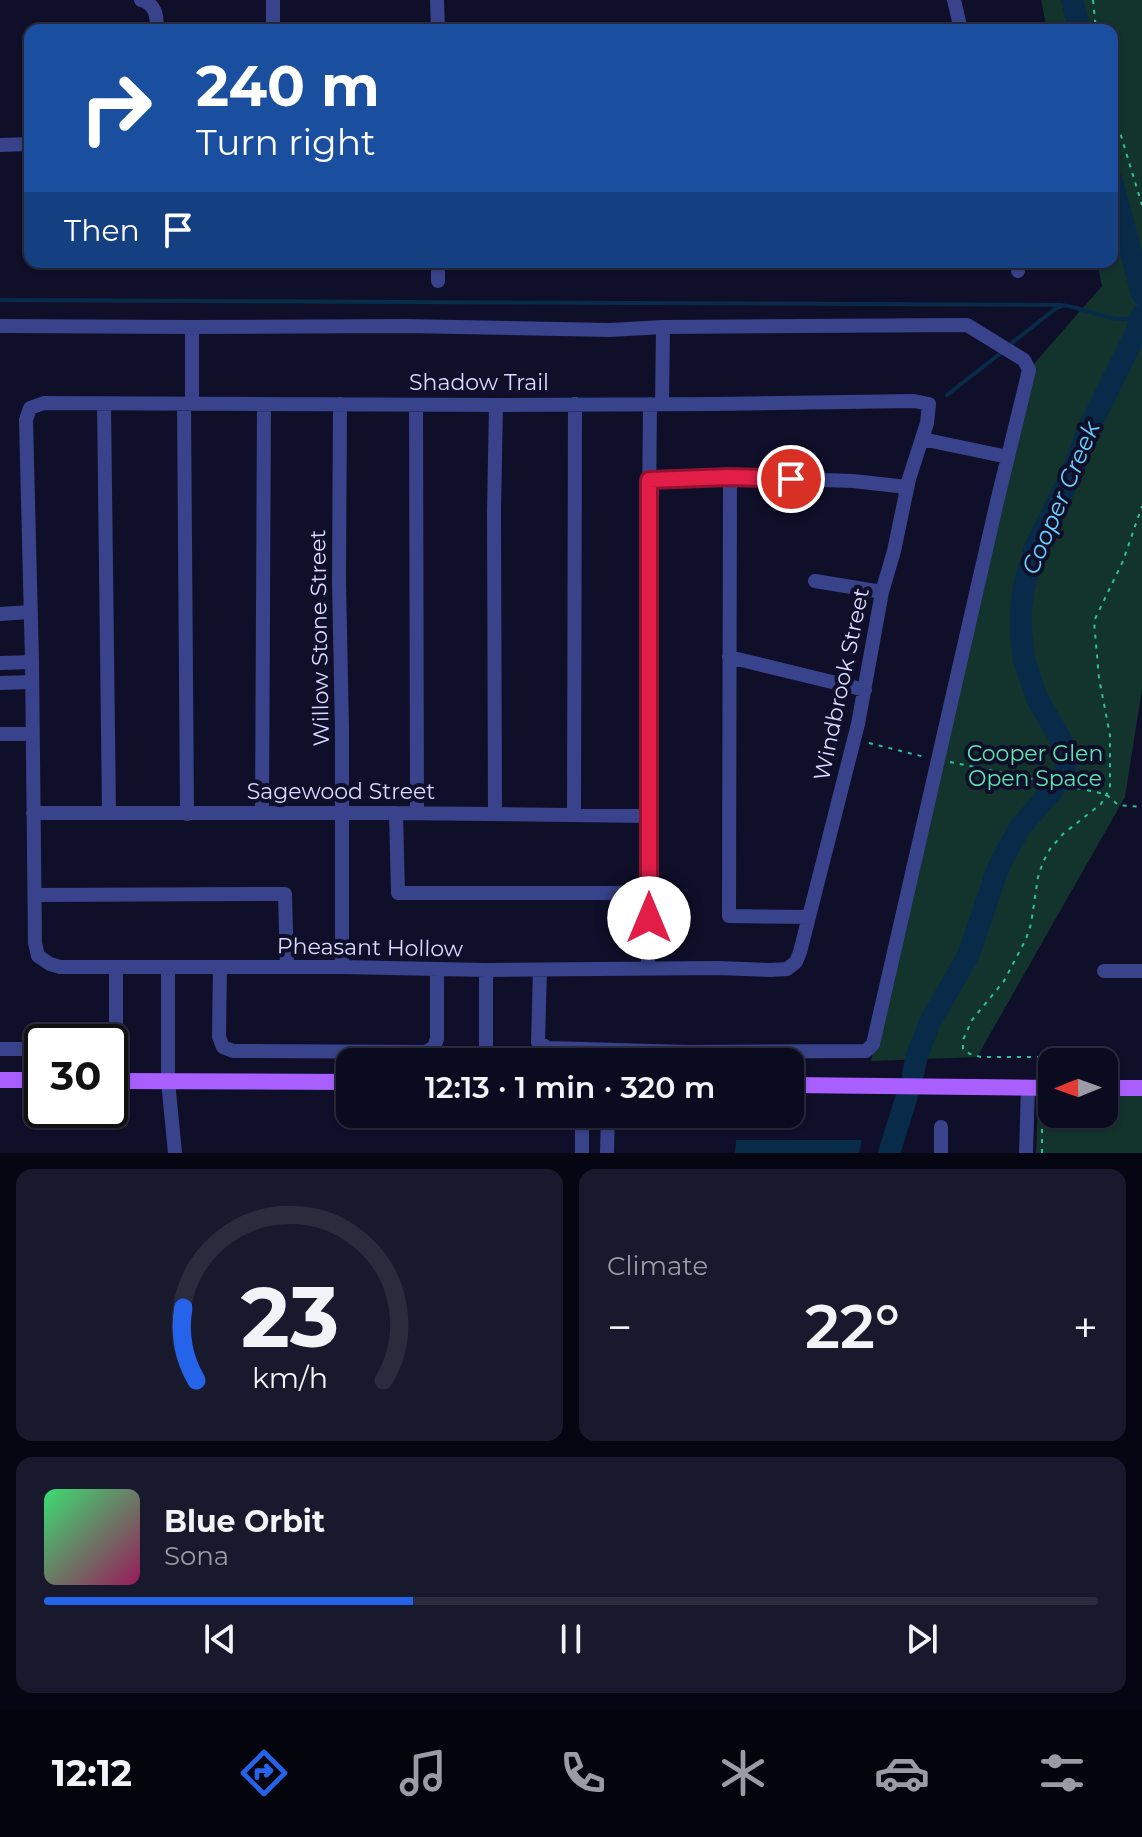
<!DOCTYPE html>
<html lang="en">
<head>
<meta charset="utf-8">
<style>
	:root { --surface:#0b0b20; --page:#19192d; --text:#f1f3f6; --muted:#9a9ba5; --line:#2b2b3e; --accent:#2563eb }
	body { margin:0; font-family:Montserrat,sans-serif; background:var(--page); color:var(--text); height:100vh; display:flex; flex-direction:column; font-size:30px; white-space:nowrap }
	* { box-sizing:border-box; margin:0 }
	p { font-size:26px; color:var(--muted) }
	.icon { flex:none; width:44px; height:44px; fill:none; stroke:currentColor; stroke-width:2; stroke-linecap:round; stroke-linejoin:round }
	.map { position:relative; height:1153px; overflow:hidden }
	.sheet { display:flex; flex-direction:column; gap:16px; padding:16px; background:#060612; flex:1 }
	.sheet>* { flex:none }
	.hud { position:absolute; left:24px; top:24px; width:1094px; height:244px; border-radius:16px; box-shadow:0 2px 6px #0004,0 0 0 2px var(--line); background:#1a4fa0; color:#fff; overflow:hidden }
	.needle { width:52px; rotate:269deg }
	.buttons { position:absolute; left:1038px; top:1048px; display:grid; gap:16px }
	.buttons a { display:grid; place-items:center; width:80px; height:80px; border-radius:16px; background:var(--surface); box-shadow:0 2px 6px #0004,0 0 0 2px var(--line); font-size:40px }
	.speed { position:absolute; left:24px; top:1024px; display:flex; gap:16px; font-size:40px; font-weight:700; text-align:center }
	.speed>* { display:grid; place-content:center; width:104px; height:104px; border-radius:50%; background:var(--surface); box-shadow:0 2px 6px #0004,0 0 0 2px var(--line); line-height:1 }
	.speed .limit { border:4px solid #111; border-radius:12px; background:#fff; color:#111 }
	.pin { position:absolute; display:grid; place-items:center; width:68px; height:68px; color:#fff; margin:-34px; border:4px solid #fff; border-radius:50%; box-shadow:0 2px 8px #0007 }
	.me { position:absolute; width:88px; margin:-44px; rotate:0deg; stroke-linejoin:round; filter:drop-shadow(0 0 6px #0008) }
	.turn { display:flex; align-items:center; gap:28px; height:168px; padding:0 40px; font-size:36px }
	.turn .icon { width:104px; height:104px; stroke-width:2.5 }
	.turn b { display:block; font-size:56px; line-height:68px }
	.then { display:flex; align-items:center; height:76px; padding:0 40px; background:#0003; gap:16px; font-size:30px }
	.big { font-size:60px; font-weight:600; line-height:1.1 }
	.sheet .widget { flex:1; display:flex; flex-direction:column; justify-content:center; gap:12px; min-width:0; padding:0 28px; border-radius:16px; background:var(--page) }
	.sheet .dial { align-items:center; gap:0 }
	.dial svg { height:208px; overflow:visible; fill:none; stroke:var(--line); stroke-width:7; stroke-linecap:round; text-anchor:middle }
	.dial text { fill:var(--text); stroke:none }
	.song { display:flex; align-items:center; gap:24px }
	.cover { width:96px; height:96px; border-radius:12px; background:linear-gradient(135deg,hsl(140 70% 55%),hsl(330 70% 35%)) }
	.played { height:8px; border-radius:4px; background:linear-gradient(90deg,var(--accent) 35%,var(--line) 35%) }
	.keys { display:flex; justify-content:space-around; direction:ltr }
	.heat { display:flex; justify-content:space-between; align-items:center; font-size:44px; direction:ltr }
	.sheet .tiles { flex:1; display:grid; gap:16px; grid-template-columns:1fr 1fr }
	.widget:last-child { grid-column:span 2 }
	.trip { position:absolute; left:336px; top:1048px; width:468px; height:80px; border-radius:16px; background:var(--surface); box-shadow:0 2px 6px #0004,0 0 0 2px var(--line); font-weight:600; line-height:80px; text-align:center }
	.tab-bar { display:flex; height:128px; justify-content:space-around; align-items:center; background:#04040d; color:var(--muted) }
	.tab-bar .icon { width:56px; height:56px }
	.tab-bar .current { color:var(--accent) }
	.tab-bar b { font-size:36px; color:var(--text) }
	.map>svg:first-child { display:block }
</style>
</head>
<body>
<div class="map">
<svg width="1142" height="1153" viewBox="0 0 1142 1153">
	<rect width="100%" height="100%" fill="#0f0f2a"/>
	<path fill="#12342d" d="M1041 0H1142V689L1125 797 977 1057 871 1061 1032 366 1102 286 1097 262H1112V30H1047Z
		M1104 1096H1142V1153H1036L1038 1102 1044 1097H1052V1114H1104Z"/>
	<path fill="#082b4a" d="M736 1140H862L859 1153H735Z"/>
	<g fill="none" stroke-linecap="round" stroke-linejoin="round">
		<path stroke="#082b4a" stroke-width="4" d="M0 300 1061 305C1091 308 1110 326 1142 316
			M1008 346 1055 309 1062 306
			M947 395 1002 352"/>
		<path stroke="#082b4a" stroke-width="22" d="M1072 0 1080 30
			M1112 181 1142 294
			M913 1074 917 1055 930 1022 969 954 998 868 1020 827 1052 791 1065 772 1067 759 1065 747 1037 698 1024 660 1021 634V608L1024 586 1035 548 1066 486 1091 424 1136 333 1142 315
			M889 1153 907 1096"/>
		<path stroke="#2bc19e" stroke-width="2" stroke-dasharray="4 6" stroke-linecap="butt" d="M1093 0 1096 30
			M1112 106 1142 205
			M869 743 925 757
			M950 762 1096 792 1107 795 1118 805 1142 807
			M1056 1062V1057H981L970 1054 963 1049V1040L972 1020 1004 981 1026 939 1031 924 1038 877 1043 862 1050 849 1063 834 1101 804 1110 788V735L1099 678 1094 621 1123 561 1142 506
			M1042 1153V1125C1049 1124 1054 1122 1055 1114"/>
		<path stroke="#38438b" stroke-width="14" d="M141 0C156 4 157 16 157 30
			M273 0V30
			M437 0 438 30
			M954 0 961 30
			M0 145 30 144
			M438 262V281
			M1017 262 1018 271
			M0 326 192 327
			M914 401 929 404 927 423 909 479 894 551 882 592 858 724 800 952 796 962 787 969 771 970 718 968 486 970 342 967H60L50 964 38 956 35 943 32 662 26 420 30 408 44 403 496 405 716 404Z
			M104 404 109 813
			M184 404 187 814
			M192 404V327L405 326 610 330 663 327 967 325 1024 360 1029 370 996 506 873 1044 866 1051 687 1052 548 1048 538 1042 540 970
			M340 404 339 582 342 730V967
			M662 404 663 327
			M416 405 417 813
			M922 439 1008 457
			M730 477 853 481 907 487
			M649 480 730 477 729 916 809 917
			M815 581 882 592
			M0 614 30 612
			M729 657 865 690
			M0 663 32 662
			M0 683 31 682
			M0 734H32
			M33 813H396L650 816
			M262 813 264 404
			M396 813 398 893H649
			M495 813 494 511 496 405
			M574 815 575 404
			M35 895 285 894 287 967
			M168 967V1081L175 1153
			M220 967 219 1037 223 1047 233 1051 426 1052 434 1047 437 1039V969
			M648 969V611L650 404
			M1104 971H1142
			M0 1049H42
			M110 1050H116V967
			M486 1062V970
			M582 1114V1153
			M607 1153 608 1114
			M941 1153V1127
			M1026 1153 1028 1087"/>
		<path stroke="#a95fff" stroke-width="16" d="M0 1080H42
			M110 1081 350 1082
			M790 1085 1052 1088
			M1104 1088H1142"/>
	</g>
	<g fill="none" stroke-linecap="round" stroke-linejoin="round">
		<g stroke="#92132f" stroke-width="20">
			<path id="route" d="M649 918V480L730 477 791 479"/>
		</g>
		<use href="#route" stroke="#e11d48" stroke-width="14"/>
	</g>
	<g text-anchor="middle" stroke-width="8" stroke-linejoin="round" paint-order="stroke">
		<g font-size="22" fill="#d8daff" stroke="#0f0f2a">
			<text x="479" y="390">Shadow Trail</text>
			<text transform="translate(319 638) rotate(-91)" y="8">Willow Stone Street</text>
			<text transform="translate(841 684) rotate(-78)" y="8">Windbrook Street</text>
			<text x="341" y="799">Sagewood Street</text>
			<text transform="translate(370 947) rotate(1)" y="8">Pheasant Hollow</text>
		</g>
		<g font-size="22" fill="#5ee5ad" stroke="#0f0f2a">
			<text x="1035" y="761">Cooper Glen<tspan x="1035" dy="25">Open Space</tspan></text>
		</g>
		<g font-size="24" font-style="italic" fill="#66d2ff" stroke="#0f0f2a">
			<text transform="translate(1061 498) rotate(-67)" y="8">Cooper Creek</text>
		</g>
	</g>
</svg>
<div class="buttons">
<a><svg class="needle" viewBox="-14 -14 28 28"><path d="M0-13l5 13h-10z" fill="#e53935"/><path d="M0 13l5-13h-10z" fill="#9a9ba5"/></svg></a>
</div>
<div class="speed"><div class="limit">30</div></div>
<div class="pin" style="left:791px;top:479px;background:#d93025"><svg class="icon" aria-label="arrive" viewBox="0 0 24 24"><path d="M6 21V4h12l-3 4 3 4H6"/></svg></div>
<svg class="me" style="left:649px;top:918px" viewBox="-20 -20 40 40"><circle r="19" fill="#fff"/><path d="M0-13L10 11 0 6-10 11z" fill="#e11d48"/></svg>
<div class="trip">12:13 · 1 min · 320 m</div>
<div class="hud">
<div class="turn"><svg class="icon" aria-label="right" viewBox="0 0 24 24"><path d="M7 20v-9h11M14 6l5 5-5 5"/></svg><div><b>240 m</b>Turn right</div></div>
<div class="then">Then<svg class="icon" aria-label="arrive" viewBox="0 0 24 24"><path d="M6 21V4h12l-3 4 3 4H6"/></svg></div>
</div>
</div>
<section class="sheet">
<div class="tiles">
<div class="widget dial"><svg viewBox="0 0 100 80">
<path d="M14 69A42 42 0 1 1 86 69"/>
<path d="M14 69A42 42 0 0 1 9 41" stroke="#2563eb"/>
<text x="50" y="56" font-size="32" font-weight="700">23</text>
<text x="50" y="72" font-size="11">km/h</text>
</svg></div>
<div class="widget"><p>Climate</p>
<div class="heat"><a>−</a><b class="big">22°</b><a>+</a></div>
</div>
<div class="widget">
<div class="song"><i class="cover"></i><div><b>Blue Orbit</b><p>Sona</p></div></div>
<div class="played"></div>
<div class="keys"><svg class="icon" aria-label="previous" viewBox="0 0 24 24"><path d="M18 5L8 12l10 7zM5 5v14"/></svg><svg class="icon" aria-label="pause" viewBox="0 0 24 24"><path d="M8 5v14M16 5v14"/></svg><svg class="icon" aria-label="next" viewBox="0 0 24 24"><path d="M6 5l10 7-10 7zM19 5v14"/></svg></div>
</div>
</div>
</section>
<nav class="tab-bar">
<b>12:12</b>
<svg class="icon current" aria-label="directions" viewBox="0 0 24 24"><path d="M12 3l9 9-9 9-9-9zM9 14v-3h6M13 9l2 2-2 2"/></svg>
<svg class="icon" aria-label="music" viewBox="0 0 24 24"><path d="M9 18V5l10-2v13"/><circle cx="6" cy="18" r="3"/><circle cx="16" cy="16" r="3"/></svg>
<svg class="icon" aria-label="phone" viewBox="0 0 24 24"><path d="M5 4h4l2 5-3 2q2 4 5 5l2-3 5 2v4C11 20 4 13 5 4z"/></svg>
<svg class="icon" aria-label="climate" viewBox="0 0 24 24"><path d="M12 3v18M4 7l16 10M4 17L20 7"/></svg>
<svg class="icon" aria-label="car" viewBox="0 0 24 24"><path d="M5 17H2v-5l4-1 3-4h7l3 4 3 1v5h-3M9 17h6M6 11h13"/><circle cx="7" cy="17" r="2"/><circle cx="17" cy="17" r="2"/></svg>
<svg class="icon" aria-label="filters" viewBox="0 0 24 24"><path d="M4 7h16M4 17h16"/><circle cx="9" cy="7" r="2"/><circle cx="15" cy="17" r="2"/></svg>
</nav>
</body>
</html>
